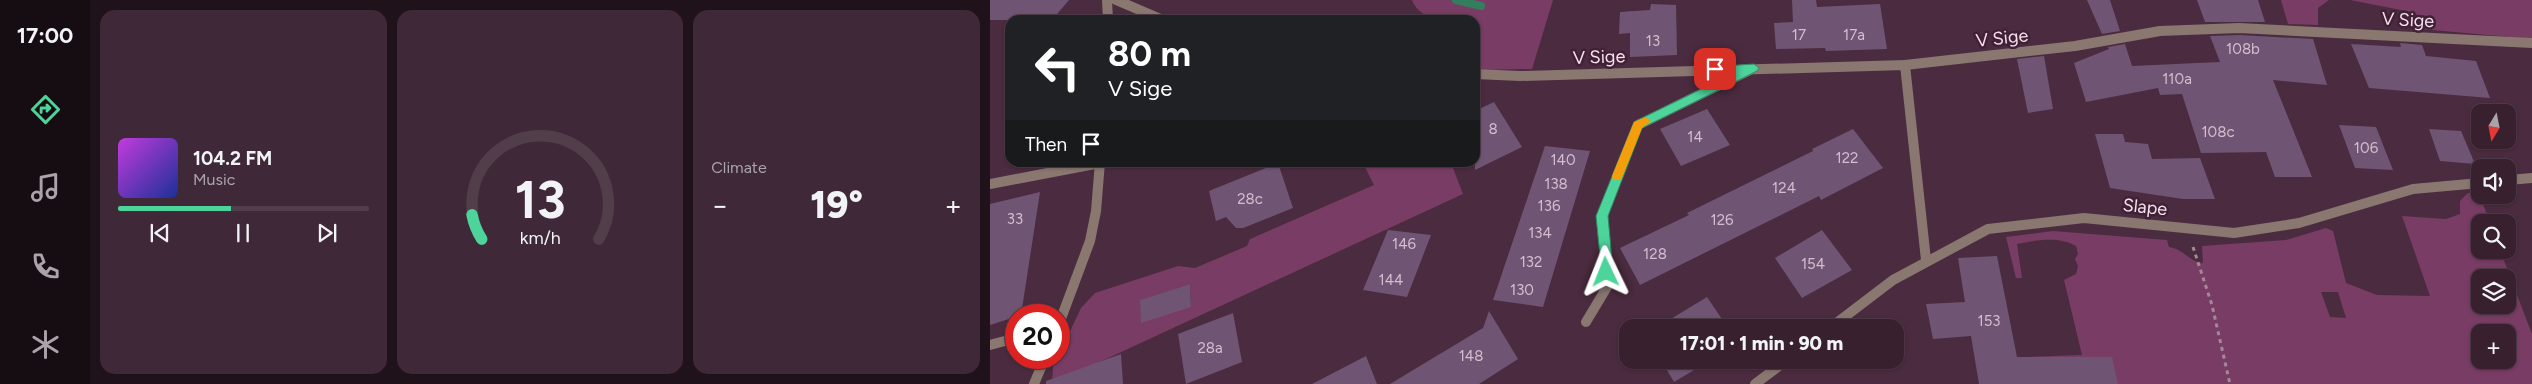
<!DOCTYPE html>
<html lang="en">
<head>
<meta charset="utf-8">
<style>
	:root { --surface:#38202f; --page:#3f2837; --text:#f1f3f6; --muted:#aba3aa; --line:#523e4b; --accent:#4cd49b }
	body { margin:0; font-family:Figtree,sans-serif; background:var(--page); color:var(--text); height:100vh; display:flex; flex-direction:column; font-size:19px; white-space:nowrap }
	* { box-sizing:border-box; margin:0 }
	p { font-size:16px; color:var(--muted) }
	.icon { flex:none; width:28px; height:28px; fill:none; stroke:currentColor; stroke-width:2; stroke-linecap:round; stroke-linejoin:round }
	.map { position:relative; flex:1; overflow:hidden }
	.sheet { display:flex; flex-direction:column; gap:10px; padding:10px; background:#1f121a; width:900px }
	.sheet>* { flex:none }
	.top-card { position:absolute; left:15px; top:15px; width:475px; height:152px; border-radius:15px; box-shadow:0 1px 4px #0004,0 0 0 1px var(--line); background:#202124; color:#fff; overflow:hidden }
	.needle { width:32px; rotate:190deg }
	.fabs { position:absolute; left:1481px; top:104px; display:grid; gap:10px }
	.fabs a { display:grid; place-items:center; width:45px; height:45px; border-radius:10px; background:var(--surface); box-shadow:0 1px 4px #0004,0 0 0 1px var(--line); font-size:25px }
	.speed { position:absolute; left:15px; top:304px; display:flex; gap:10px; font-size:25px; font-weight:700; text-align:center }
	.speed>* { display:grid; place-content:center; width:65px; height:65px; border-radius:50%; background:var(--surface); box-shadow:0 1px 4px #0004,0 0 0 1px var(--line); line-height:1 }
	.speed .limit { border:8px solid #d22; background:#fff; color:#111 }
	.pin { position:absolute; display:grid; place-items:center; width:42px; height:42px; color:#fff; margin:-21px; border-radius:10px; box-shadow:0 2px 8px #0006 }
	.me { position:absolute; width:55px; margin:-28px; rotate:358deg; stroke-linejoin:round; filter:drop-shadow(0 0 4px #0008) }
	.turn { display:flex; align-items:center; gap:18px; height:105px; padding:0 20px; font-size:22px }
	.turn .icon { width:65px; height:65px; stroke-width:2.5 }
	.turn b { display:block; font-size:35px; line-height:42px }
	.then { display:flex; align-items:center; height:48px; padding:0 20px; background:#0003; gap:10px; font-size:19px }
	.big { font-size:38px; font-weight:800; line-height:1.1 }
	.sheet .widget { flex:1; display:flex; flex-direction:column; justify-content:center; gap:8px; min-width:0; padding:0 18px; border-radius:15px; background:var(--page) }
	.sheet .dial { align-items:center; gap:0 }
	.dial svg { height:130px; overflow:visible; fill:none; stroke:var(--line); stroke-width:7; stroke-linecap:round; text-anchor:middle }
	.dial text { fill:var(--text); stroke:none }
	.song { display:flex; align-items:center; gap:15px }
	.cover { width:60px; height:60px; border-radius:8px; background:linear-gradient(135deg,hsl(290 70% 55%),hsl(230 70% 35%)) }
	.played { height:5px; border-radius:2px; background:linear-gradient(90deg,var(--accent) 45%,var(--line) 45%) }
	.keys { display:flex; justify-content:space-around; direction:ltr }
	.heat { display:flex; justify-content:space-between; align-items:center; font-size:28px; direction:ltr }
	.sheet .tiles { flex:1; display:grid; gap:10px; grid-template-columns:repeat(3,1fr) }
	.trip { position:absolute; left:629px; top:319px; width:285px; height:50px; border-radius:15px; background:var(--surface); box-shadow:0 1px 4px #0004,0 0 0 1px var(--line); font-weight:800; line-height:50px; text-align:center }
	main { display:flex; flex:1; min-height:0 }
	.dock { display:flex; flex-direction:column; width:90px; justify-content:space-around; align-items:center; background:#160d13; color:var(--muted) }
	.dock .icon { width:35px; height:35px }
	.dock .current { color:var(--accent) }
	.dock b { font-size:22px; color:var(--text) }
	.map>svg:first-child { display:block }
</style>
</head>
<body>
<main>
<nav class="dock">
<b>17:00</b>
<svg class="icon current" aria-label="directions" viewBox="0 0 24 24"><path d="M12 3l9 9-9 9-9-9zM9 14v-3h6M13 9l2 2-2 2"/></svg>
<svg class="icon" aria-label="music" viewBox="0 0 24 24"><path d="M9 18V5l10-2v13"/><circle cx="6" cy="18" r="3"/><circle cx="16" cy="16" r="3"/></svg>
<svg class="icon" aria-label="phone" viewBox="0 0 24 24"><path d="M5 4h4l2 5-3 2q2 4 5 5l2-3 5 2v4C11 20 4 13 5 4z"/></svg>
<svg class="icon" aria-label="climate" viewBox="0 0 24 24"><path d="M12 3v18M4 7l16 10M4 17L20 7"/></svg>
</nav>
<section class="sheet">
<div class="tiles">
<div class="widget">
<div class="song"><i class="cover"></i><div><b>104.2 FM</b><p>Music</p></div></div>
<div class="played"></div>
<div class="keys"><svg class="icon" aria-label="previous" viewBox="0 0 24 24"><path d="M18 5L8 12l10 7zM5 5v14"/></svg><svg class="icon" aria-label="pause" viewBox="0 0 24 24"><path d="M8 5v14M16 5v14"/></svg><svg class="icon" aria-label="next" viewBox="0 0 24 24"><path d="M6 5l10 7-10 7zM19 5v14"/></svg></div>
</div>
<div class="widget dial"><svg viewBox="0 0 100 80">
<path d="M14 69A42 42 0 1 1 86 69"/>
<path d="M14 69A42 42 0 0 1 8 54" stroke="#4cd49b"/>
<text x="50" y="56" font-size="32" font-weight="700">13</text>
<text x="50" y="72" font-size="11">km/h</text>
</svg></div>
<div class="widget"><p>Climate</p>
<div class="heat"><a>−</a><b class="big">19°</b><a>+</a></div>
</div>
</div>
</section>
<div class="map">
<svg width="1542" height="384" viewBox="0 0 1542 384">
	<rect width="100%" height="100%" fill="#4b2b3f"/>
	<path fill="#793c64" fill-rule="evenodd" d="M422 0H563L542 69 485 70V20C463 20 431 24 422 0Z
		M1291 0H1339L1328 8V25L1298 24Z
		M1360 0H1542V39L1431 29 1426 13Z
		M373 163H461L473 194 62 384 63 367 91 308 105 293 188 266 205 268 257 246 260 239 384 185ZM200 284 201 306 151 322V300Z
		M1488 192 1500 222H1490V250H1510L1542 334V384H1042L1036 357 1092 355 1074 280 1086 274 1088 266 1085 259 1088 254 1086 246C1069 236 1046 240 1027 244L1032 278H1026L1016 237 1063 231 1177 240 1179 247C1195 250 1198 261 1213 263L1212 246 1296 240 1336 228 1343 231 1356 283 1387 295 1440 296 1412 216 1456 219 1470 214V201L1478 193ZM1490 278H1518V305H1490ZM1331 292H1348L1356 318 1340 317ZM1490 332H1518V360H1490Z"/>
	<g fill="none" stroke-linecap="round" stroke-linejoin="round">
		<path stroke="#337e5d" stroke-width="8" d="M466 0 491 6"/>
	</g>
	<path fill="#6f5573" d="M0 0H79L62 20H0Z
		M802 0H826L827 7 890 4 897 49 836 51 835 48 786 49 784 23 803 22Z
		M1097 0H1120L1130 31 1112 34Z
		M1207 0H1268L1275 22H1215Z
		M661 4 686 5 687 55 640 57V33L629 34 630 12 660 10Z
		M1249 35 1323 39 1337 85 1283 80 1322 177H1285L1276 152 1211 153 1192 94 1170 95 1168 88 1096 102 1084 63 1119 49 1118 47 1135 44 1142 66 1230 62 1220 36Z
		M1410 43 1432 45 1436 56 1486 61 1500 98 1379 88 1361 44 1411 47Z
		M1054 56 1063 109 1038 113 1027 59Z
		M504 102 532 147 485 170V111Z
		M717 109 740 145 691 166 670 129Z
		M1349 125 1386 127 1403 170 1365 168Z
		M863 129 893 168 831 200 829 196 650 285 630 248 699 215 697 213 823 151 822 149Z
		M1439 129 1471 131 1485 164 1450 161Z
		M1105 134H1133L1135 142 1158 144 1162 159 1210 158 1225 199H1193L1120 188Z
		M555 146 600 151 553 307 503 300Z
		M288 163 303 208 253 228H246L236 217 226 221 219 191Z
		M50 192 31 315 0 325V204Z
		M398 230 441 235 417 297 373 290Z
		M832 230 862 270 812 298 785 258Z
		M1007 256 1027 357H1122L1128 384H989L981 336 943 339 936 304 975 302 968 258Z
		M200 284 201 307 151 323 150 300Z
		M717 297 738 328H666Z
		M499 311 528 359 489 384H400L493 328Z
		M243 313 252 362 196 384 188 334Z
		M131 354 133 384H56V381Z
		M376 356 387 384H322Z
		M671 360H721L684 382Z"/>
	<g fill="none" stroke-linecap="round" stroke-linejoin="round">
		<path stroke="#a38898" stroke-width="3" stroke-dasharray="4 4" stroke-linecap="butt" d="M1203 247 1222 305 1240 384"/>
		<path stroke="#897770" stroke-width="10" d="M915 65 1085 46 1170 31 1249 28 1542 43
			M0 184 110 163
			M596 322 617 287 612 216 648 125 760 70
			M0 345 26 338"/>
		<path stroke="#897770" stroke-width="10" d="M117 0 118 20
			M126 0 173 20
			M485 74 530 76 915 65 936 260
			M1518 180 1542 178
			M69 324 100 241 106 211 110 162
			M840 328 903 280 998 229 1094 218 1244 233 1309 223 1423 189 1490 183
			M44 384 55 358
			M765 384 797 360"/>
	</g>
	<path fill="#4cd49b" stroke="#318a65" d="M764 64 769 68 767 71 652 128 618 216 623 272 616 277 612 276 606 216 644 122 744 73H725L719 69 721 67Z"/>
	<path fill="#f59e0b" d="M656 117 661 121 652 128 631 180H623L622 176 644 122Z"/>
	<g text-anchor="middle" stroke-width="5" stroke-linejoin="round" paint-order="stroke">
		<g font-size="15" fill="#d4bdce">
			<text x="809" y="40">17</text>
			<text x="864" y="40">17a</text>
			<text x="663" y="46">13</text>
			<text x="1253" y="54">108b</text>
			<text x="1187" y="84">110a</text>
			<text x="503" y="134">8</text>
			<text x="1228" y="137">108c</text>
			<text x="705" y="142">14</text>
			<text x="1376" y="153">106</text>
			<text x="857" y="163">122</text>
			<text x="573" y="165">140</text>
			<text x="566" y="189">138</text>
			<text x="794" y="193">124</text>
			<text x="260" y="204">28c</text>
			<text x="559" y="211">136</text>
			<text x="25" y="224">33</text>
			<text x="732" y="225">126</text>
			<text x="550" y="238">134</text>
			<text x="414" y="249">146</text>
			<text x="665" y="259">128</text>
			<text x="541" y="267">132</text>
			<text x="823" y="269">154</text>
			<text x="401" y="285">144</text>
			<text x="532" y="295">130</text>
			<text x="999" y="326">153</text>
			<text x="220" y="353">28a</text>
			<text x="481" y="361">148</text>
		</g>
		<g font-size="18" fill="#f5e0ec" stroke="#402135">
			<text transform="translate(1418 20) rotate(3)" y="6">V Sige</text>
			<text transform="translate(1012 38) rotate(-6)" y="6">V Sige</text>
			<text transform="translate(609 57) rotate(-2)" y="6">V Sige</text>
			<text transform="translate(1155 207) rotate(6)" y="6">Slape</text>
		</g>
	</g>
</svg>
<div class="fabs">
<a><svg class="needle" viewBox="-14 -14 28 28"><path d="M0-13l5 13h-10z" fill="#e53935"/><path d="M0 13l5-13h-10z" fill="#aba3aa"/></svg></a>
<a><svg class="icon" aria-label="sound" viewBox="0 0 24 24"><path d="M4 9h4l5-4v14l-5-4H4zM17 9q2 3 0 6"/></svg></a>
<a><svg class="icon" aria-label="search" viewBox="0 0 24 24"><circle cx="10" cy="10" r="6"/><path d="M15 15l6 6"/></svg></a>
<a><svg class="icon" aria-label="layers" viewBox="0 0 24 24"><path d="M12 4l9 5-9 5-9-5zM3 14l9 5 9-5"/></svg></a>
<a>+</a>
</div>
<div class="speed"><div class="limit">20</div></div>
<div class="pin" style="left:725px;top:69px;background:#d93025"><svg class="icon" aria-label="arrive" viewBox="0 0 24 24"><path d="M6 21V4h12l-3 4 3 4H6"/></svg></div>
<svg class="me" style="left:616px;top:272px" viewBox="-20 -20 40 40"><path d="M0-17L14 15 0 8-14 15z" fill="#4cd49b" stroke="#fff" stroke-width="4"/></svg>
<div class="trip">17:01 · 1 min · 90 m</div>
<div class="top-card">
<div class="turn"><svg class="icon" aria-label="left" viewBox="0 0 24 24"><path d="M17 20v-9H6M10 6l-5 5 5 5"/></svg><div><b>80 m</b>V Sige</div></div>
<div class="then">Then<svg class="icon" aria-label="arrive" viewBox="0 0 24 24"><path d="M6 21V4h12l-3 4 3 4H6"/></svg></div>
</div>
</div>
</main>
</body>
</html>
